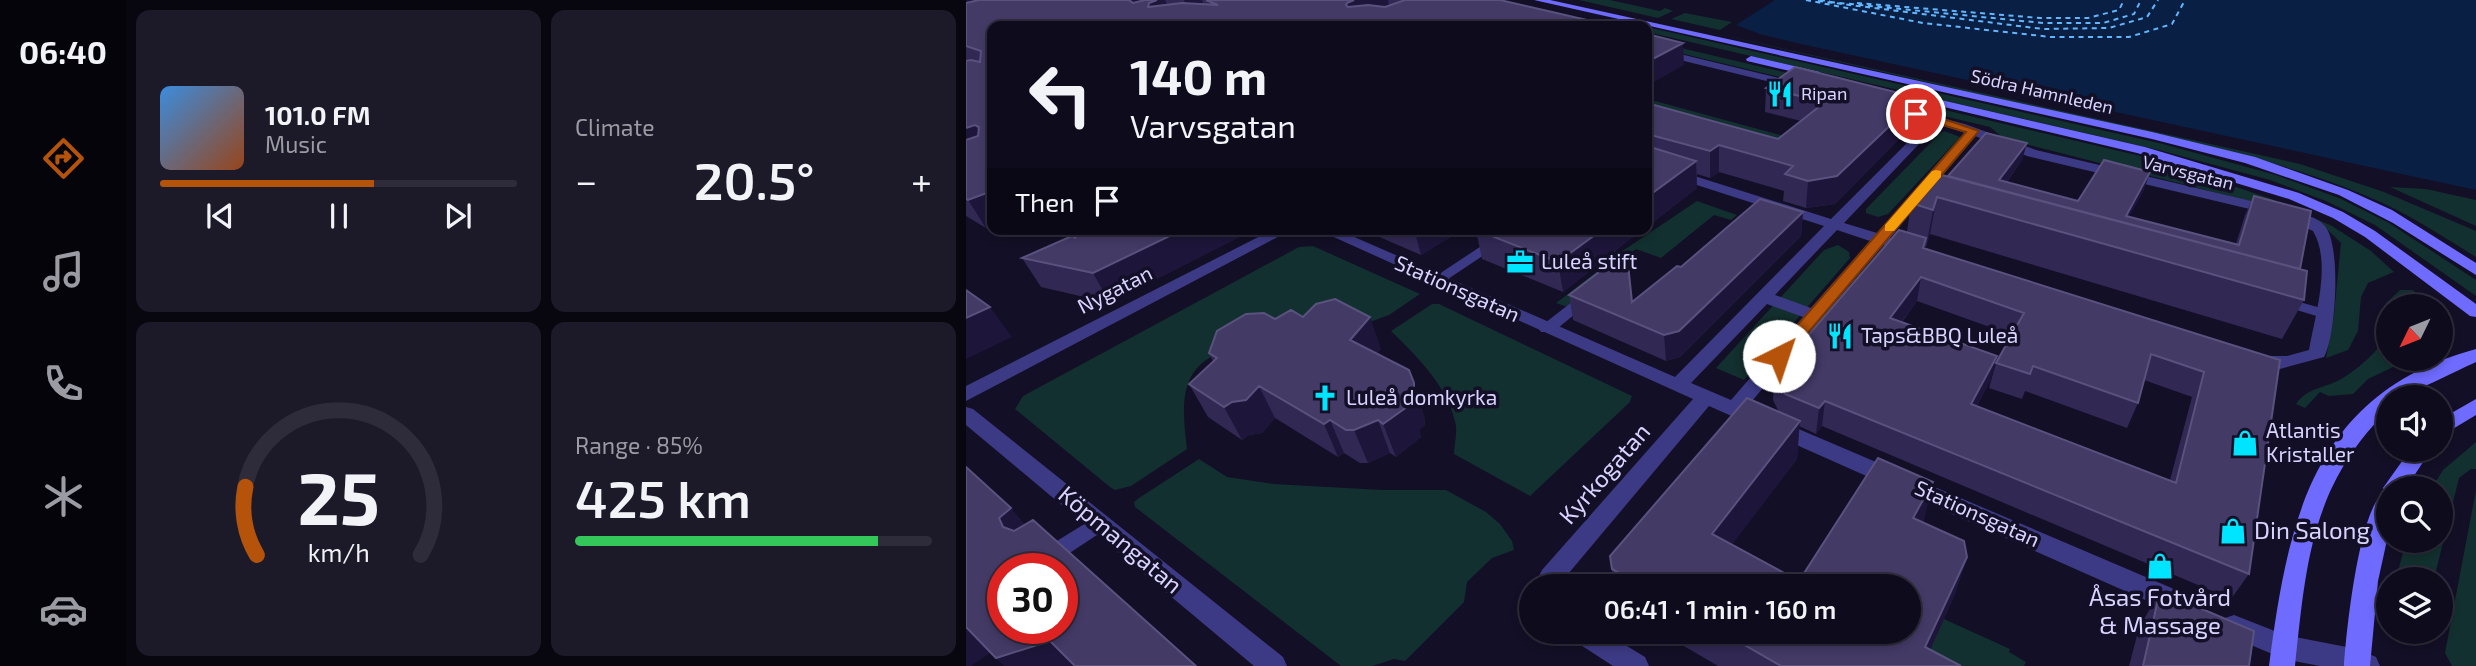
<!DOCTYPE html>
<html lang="en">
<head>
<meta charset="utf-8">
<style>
	:root { --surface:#0e0b1c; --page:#1c1929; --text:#f1f3f6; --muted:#9b9ba3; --line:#2e2b3b; --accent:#b45309 }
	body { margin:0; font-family:"Exo 2",sans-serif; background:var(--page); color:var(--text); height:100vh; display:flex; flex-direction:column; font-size:26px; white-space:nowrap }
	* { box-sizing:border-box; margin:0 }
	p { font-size:23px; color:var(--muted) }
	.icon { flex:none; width:38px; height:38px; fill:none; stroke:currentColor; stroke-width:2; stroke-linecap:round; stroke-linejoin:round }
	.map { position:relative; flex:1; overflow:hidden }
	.panel { display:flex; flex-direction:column; gap:10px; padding:10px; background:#08060f; width:840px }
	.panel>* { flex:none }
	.top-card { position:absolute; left:21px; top:21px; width:665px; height:214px; border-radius:14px; box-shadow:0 4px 10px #0003,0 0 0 2px var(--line); background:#0e0b1c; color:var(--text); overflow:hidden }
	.needle { width:46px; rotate:227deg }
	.controls { position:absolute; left:1410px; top:294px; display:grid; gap:14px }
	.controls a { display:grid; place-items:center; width:77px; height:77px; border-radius:50%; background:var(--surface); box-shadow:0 4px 10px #0003,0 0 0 2px var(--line); font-size:35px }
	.speed { position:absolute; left:21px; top:553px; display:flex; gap:14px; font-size:35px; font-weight:700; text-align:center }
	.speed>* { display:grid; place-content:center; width:91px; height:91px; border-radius:50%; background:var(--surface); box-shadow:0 4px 10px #0003,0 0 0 2px var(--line); line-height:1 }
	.speed .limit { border:10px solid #d22; background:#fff; color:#111 }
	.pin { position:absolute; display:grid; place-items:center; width:60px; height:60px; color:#fff; margin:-30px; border:4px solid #fff; border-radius:50%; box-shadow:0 2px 7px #0007 }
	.me { position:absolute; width:77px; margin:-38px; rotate:41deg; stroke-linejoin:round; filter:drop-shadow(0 0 5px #0008) }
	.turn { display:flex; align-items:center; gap:24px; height:147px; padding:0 28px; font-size:32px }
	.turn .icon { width:91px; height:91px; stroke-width:2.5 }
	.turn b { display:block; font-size:49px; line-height:60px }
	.then { display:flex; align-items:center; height:66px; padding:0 28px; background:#0003; gap:14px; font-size:26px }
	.big { font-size:52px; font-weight:600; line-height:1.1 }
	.panel .widget { flex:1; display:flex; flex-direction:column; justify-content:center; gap:10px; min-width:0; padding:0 24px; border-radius:14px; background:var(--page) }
	.panel .dial { align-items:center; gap:0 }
	.dial svg { height:182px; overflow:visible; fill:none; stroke:var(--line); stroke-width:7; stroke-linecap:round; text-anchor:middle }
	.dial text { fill:var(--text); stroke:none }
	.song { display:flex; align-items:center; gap:21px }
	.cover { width:84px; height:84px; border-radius:10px; background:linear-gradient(135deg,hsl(210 70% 55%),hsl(20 70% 35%)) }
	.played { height:7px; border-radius:4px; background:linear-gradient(90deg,var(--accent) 60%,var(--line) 60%) }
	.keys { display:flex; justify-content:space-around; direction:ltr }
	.heat { display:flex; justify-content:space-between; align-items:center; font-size:38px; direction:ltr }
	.charge { height:10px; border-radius:5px; background:linear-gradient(90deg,#34c759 85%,var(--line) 0) }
	.panel .tiles { flex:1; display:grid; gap:10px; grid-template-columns:repeat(2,1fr) }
	.trip { position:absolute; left:553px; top:574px; width:402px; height:70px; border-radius:35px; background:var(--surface); box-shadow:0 4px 10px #0003,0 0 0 2px var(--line); font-weight:600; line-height:70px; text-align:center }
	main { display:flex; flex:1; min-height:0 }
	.tab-bar { display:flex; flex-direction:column; width:126px; justify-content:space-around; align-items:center; background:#06040b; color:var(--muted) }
	.tab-bar .icon { width:49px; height:49px }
	.tab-bar .active { color:var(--accent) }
	.tab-bar b { font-size:32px; color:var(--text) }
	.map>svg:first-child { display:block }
</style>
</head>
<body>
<main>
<nav class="tab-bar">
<b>06:40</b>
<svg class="icon active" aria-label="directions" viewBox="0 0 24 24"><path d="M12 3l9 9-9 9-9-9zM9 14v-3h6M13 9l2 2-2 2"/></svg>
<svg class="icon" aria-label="music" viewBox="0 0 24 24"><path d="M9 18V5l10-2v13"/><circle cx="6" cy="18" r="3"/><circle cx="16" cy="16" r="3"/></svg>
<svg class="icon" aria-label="phone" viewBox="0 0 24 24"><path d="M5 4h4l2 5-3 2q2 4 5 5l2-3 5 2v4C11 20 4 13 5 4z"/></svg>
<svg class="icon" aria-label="climate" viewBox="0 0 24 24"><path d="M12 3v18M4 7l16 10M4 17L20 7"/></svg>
<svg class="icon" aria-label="car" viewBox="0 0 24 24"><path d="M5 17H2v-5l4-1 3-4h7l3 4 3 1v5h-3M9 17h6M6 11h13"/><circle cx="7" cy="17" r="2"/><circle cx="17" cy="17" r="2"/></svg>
</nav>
<section class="panel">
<div class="tiles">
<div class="widget">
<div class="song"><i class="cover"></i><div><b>101.0 FM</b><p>Music</p></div></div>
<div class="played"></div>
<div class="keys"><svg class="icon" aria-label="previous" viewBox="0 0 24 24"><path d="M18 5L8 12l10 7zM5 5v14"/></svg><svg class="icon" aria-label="pause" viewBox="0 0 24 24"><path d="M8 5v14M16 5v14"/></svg><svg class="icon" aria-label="next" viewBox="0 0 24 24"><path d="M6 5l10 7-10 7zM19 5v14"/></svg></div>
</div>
<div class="widget"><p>Climate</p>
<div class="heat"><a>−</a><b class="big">20.5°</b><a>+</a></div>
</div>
<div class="widget dial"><svg viewBox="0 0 100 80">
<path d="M14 69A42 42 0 1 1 86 69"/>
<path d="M14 69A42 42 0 0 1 9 39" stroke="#b45309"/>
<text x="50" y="56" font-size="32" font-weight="700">25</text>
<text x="50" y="72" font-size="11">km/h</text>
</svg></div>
<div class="widget"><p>Range · 85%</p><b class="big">425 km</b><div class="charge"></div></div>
</div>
</section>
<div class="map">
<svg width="1510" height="666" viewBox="0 0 1510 666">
	<rect width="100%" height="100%" fill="#130f26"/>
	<path fill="#12302f" d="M613 0H644L694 11 699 8 707 11 692 18Z
		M719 13 766 22 754 30 705 19Z
		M681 27 1197 144 1310 175 1373 198 1423 223 1510 280V296L1409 225 1360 201 1304 180 1193 150 681 32Z
		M734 30 1334 164 1418 192 1510 231V257C1484 241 1458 224 1431 210 1384 186 1333 171 1283 156Z
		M681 40 1183 158 1303 198 1366 226 1405 251 1428 272 1402 283 1395 297 1392 331 1382 350 1360 358 1368 314 1375 243 1360 228 1334 214 1055 143 1035 136 1024 127 697 49Z
		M689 101 862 148 758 130 764 125 732 116 724 121 681 106Z
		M978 131 994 137 922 214 912 217 900 213V209L974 133Z
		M1424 187 1460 189 1510 200V226Z
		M731 201 771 215 765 220 748 215 695 258 670 249 659 257 661 262 602 307 590 303 649 258 630 250 636 246 655 252Z
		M872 245 883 252 884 258 778 380 750 368 858 250Z
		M347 246 454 294 423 315 393 326 247 356C211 374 217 414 221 449L165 486 149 490 144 487 49 409 57 396 333 247Z
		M1434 290H1447L1461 306H1423V359H1444L1402 379 1387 394 1363 396 1354 392 1339 408 1330 404C1341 387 1361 388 1377 378 1401 362 1434 336 1420 303Z
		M466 304H473L666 396 664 402 564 496 488 454C488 446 491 435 490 426 483 388 452 357 425 331Z
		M1510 442V469H1505L1493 478 1468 579H1430L1440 541H1475V488H1466L1477 470Z
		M233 459 261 477 307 484 416 490H480L520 512 534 524 546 541 548 550 526 558 501 582 498 602 439 661 428 659 406 666H375L169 507 168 502 173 498Z
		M1510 490V666H1486L1479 653Z
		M978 619 1044 649 1043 652 1060 662 1058 666H959L958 663Z"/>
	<path fill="#0a1f44" d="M809 0H1510V190L835 44 794 34 770 25Z"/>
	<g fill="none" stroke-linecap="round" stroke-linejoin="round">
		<path stroke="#62b6ff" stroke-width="2" stroke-dasharray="5 4.5" stroke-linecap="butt" d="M840 0 957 23 1085 37H1163L1206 24 1219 0
			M854 0 864 1
			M852 1 1077 29 1143 28 1181 17 1192 0
			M864 2 1077 23H1137L1168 14 1175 0
			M891 3 1074 18H1122L1153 10 1158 0"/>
		<path fill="#3d3a85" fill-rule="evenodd" d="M541 229H557L476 283H466L464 280Z
			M620 294 627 298 625 301 587 332H575L573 329 575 326 615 295Z
			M1316 297 1362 310 1365 313 1357 318 1311 304 1309 301Z
			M133 515 140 517 143 523 140 529 87 564 80 567 73 564 69 558 73 552Z"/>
		<path fill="#3d3a85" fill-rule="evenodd" d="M681 46 838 84 839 86 834 89 681 52Z
			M929 106 999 124 1070 150 1323 210C1334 214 1350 216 1358 225 1376 243 1370 336 1358 357L1314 369 1284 364 1281 360 1284 356H1321L1343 350C1349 315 1366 263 1347 231L1313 216 1061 156 1009 136 924 238 949 246 952 249 949 252 944 254 917 245 781 407 1222 595 1225 603 1222 611 1213 614 1204 611 743 406 592 586H568L576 570 727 399 350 229H370L709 377 858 226 681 169V161L865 219 962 122 925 111 923 109ZM972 124 999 133 911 233 878 223ZM871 230 904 241 845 308 809 295ZM801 304 837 317 765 400 725 383Z
			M308 229H327L0 401V386Z
			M0 407 7 409 317 657 321 666H288L0 425Z
			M1268 615 1319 635 1391 649 1410 657 1414 666H1354L1318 659 1259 634 1255 626 1259 618Z
			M603 632H638L679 657 683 666H647L607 640Z"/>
		<path fill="#6f6bff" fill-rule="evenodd" d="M568 0H584L1186 132 1289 157 1382 190 1426 210 1510 263V275L1427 223 1373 195 1279 163 1186 139Z
			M785 56 854 72 855 74 850 77 781 61 780 59Z
			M932 90 1179 147 1333 193 1377 212 1409 231 1510 304V317L1504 316 1399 237 1367 218 1323 199 1171 153 928 95 926 93Z
			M1510 349V362C1490 371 1441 397 1423 397V409C1345 485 1340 564 1329 666H1303C1322 520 1347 393 1510 349Z
			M1510 399V415L1475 436V419Z
			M1444 450H1465L1440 488H1423V531L1412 581 1404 666H1378C1380 634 1393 506 1419 492L1417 488Z"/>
	</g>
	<path fill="#312854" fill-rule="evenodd" d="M0 0H534L26 26V226L20 228 0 216Z
		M800 88 949 123 869 204 840 208 817 201 818 191 753 172 744 178 731 174V188L681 227V103L812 139 835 121 799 112Z
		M1061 143 1056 160 1041 182 1112 201 1178 190 1163 216 1270 244 1279 215 1288 196 1334 269 1338 300 1316 339 964 234 960 247 958 246V249L1314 360 1283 574 1265 599 856 426 850 434 833 426 831 459 766 544 833 581 958 520 957 523 1001 557 989 594 964 650 995 666H752L694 632H943V586H648L644 556 813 412 807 400 808 375 941 232 945 203 982 176ZM951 301 1046 335 1030 363 1023 388 1056 399 1059 391 1161 428 1172 403 1178 380 1226 397 1204 480 1011 406 1024 381 1031 356 936 322Z
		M837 212 835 236 714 357 700 361 607 320 603 295 666 302 715 267Z
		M395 229H494V231L455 255Z
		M677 229 597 292 516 259 510 230Z
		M109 238 144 303 75 287 56 258Z
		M337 317 415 349 411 354 458 415 459 425 453 430 455 437 430 457 424 453 402 463H394L378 453 372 457 309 418 296 433 283 435 276 440 242 417 223 384 247 361 243 353 309 319Z
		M1194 591 1283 666H1163L1173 628Z"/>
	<path fill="#1d163a" d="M0 0H65L0 16Z
		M162 0H199L207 18 171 19Z
		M218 0H236L239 9 223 12Z
		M388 0H422L424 9 387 24 380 5 381 3Z
		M717 43 718 65 681 86V62Z
		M953 98 949 123 869 204 840 208 842 181Z
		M9 125 25 151 0 159V128Z
		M1061 143 1056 160 1031 195 1033 180Z
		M753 145V172L744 178V151Z
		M730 161 731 188 681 227V197Z
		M1184 172 1178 190 1157 228 1160 216Z
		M26 191V226L20 228 2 200Z
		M971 197 964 234 960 247 967 210Z
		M837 212 835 236 714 357 700 361 698 335Z
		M218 229H290L144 303 127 273Z
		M448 229H494V231L455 255Z
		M637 229H677L597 292 592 262Z
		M955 277 951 301 920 342 924 318Z
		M24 307 46 337 0 359V318Z
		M404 317 415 349 396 372 384 340Z
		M1031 356 1024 381 999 429 1005 404Z
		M448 383 458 415 459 425 453 430 455 437 430 457 417 424 439 400Z
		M293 386 309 418 296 433 283 435 276 440 258 407Z
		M859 401 856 426 850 434 853 408Z
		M364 420 378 453 372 457 358 424Z
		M412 420 424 453 402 463 388 430Z
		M834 421 831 459 746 571V534Z
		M967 482 958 520 938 556 947 518Z
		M45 508 77 546 37 527 33 518Z
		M1001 557 989 594 957 666 959 647Z
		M0 625 27 651 5 666H0Z
		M84 641 108 666H38L30 658Z"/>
	<path fill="#433a66" stroke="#5a527e" stroke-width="2" fill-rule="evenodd" d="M13 0H163L167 3 179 0H191L183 3 182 7 216 3 252 5 240 0H388L381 3 380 5 382 7 402 5 419 7 439 0H534L647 26H26V191L2 200 0 199V140L12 136 13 127 9 125 0 128V61L5 60 14 62 15 51 0 46V3Z
		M681 34 717 43 681 62Z
		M829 67 953 98 871 176 842 181 819 174 827 166 753 145 744 151 681 134V103L812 139 859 102 800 88Z
		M1020 133 1061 143 1033 180 1112 201 1138 160 1184 172 1160 216 1273 245 1288 196 1345 211 1334 269 982 176Z
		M681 146 730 161 681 197Z
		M972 174 1341 271 1338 300 971 197 967 210 945 203Z
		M794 199 837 212 713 331 698 335 603 295 637 269 662 264 666 302 711 266 715 267Z
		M115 229H218L127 273 56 258 106 236 109 238Z
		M512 229H637L592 262 510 230Z
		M933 230 960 238 957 248 1314 360 1283 574 859 401 853 408 819 394 808 375ZM955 277 1058 313 1030 363 1064 374 1067 366 1172 403 1185 354 1238 372 1210 483 1005 404 1031 356 924 318Z
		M0 290 24 307 0 318Z
		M369 299 404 317 384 340 443 370 448 383V393L439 400 445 404 417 424 412 420 388 430H380L364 420 358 424 293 386 280 400 266 402 258 407 223 384 251 358 243 353 251 331 280 314 298 313 309 319 325 310 337 317 350 304Z
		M781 398 834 421 746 534 833 581 912 458 967 482 947 518 998 541 1001 557 959 647 995 666H815L756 632H943V586H677L646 569 644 556Z
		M0 467 45 508 33 518 37 527 48 531 67 520 230 666H109L84 641 30 658 0 627ZM37 569H96V628H37Z
		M1194 591 1288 631 1283 666H1177Z"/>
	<path fill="#b45309" stroke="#753606" stroke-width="2" d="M946 111H954L1013 131 819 360H807L804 356 807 353 1000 132 946 116Z"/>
	<path fill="#f59e0b" d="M970 170 975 171V177L928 231H919V225L966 171Z"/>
	<defs>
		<g id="restaurant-bare" transform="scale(2.1)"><path d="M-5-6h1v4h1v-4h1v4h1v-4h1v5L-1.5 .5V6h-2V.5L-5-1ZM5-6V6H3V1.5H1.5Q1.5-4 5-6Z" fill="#00e5ff" stroke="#130f26" stroke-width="2.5" paint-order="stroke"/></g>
		<g id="office-bare" transform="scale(2.1)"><path d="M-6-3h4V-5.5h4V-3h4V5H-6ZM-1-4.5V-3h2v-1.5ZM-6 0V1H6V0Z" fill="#00e5ff" stroke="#130f26" stroke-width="2.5" paint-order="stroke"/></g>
		<g id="church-bare" transform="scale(2.1)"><path d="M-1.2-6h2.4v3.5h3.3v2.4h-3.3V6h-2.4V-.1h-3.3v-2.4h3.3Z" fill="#00e5ff" stroke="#130f26" stroke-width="2.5" paint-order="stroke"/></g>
		<g id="shop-bare" transform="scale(2.1)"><path d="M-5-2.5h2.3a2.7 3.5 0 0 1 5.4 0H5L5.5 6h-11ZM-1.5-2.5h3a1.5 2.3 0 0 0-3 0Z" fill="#00e5ff" stroke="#130f26" stroke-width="2.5" paint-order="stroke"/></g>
	</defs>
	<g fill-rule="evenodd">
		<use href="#restaurant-bare" x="814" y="94"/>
		<use href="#office-bare" x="554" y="262"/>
		<use href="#restaurant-bare" x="874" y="336"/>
		<use href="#church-bare" x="359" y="398"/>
		<use href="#shop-bare" x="1279" y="443"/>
		<use href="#shop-bare" x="1267" y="531"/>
		<use href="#shop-bare" x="1194" y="566"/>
	</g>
	<g text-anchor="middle" stroke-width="7" stroke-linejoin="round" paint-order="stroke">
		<g font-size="18" fill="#d9d4ff" stroke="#130f26">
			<text transform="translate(1076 92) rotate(13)" y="6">Södra Hamnleden</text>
			<text transform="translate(1222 173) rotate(14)" y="6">Varvsgatan</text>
		</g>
		<g font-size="18" fill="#d9d4ff" stroke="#130f26" text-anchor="start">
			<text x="835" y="100">Ripan</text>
		</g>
		<g font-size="21" fill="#d9d4ff" stroke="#130f26" text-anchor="start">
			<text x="575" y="269">Luleå stift</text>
			<text x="895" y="343">Taps&amp;BBQ Luleå</text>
			<text x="380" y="405">Luleå domkyrka</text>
			<text x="1300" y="438">Atlantis<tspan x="1300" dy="24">Kristaller</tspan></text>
		</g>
		<g font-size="21" fill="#d9d4ff" stroke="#130f26">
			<text transform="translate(491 289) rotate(24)" y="7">Stationsgatan</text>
			<text transform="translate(149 290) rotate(-27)" y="7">Nygatan</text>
			<text transform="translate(1011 514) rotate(24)" y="7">Stationsgatan</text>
		</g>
		<g font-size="24" fill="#d9d4ff" stroke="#130f26">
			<text transform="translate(639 474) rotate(-49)" y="8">Kyrkogatan</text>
			<text transform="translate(154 540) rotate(40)" y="8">Köpmangatan</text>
		</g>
		<g font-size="24" fill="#d9d4ff" stroke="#130f26" text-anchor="start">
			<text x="1288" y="539">Din Salong</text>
			<text x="1194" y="606" text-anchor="middle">Åsas Fotvård<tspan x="1194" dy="28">&amp; Massage</tspan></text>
		</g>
	</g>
</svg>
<div class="controls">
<a><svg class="needle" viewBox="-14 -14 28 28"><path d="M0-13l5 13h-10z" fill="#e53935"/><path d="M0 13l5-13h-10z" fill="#9b9ba3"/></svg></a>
<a><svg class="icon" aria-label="sound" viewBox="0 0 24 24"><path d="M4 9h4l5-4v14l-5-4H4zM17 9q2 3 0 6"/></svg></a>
<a><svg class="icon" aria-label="search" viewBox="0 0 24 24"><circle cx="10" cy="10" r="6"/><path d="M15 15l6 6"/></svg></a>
<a><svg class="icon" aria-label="layers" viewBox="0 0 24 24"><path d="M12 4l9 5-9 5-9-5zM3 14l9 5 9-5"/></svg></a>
</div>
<div class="speed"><div class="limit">30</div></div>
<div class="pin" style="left:950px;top:114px;background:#d93025"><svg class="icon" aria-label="arrive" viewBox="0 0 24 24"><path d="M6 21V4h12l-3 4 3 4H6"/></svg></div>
<svg class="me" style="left:813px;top:356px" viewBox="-20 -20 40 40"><circle r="19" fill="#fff"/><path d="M0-13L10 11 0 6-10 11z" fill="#b45309"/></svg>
<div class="trip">06:41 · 1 min · 160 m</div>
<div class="top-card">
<div class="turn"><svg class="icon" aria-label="left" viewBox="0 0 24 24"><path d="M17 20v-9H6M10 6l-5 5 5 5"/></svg><div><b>140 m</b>Varvsgatan</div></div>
<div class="then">Then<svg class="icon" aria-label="arrive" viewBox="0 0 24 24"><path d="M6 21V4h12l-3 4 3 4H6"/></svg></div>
</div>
</div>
</main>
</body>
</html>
